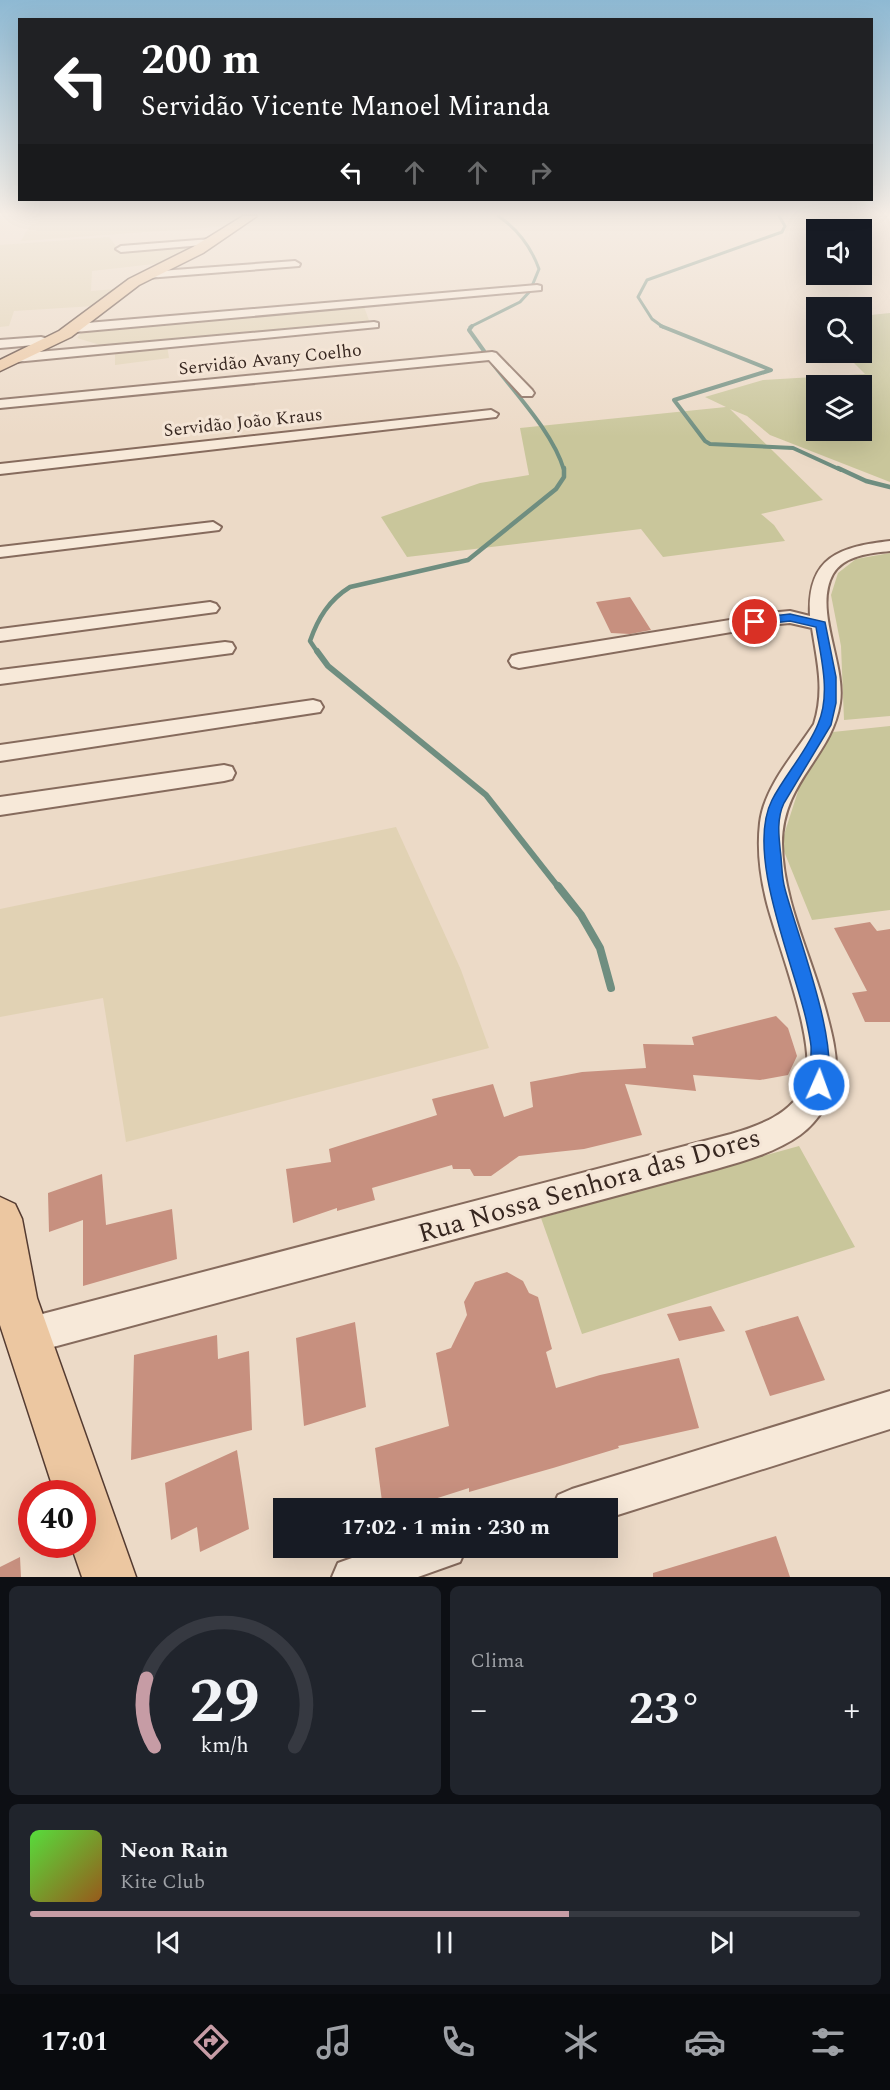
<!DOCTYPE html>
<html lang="pt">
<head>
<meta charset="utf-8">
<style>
	:root { --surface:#171b24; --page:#20242c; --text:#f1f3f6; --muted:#9ea1a6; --line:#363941; --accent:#c69ca5 }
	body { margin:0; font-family:Spectral,serif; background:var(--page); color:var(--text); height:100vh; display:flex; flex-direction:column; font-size:22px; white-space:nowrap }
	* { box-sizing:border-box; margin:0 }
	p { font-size:20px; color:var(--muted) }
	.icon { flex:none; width:33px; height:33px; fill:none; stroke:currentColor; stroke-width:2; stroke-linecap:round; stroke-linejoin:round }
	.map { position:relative; height:1577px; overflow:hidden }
	.drawer { display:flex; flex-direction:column; gap:9px; padding:9px; background:#0d0f14; flex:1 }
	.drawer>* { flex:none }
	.banner { position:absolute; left:18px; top:18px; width:855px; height:183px; border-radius:0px; box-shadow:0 6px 24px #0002; background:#202124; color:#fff; overflow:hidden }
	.buttons { position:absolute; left:806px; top:219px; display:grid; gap:12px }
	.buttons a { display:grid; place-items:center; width:66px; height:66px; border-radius:0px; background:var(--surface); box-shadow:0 6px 24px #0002; font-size:30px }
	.speed { position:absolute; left:18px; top:1480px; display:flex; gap:12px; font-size:30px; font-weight:700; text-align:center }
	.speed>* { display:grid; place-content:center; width:78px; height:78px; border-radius:50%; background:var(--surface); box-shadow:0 6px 24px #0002; line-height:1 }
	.speed .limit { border:9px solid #d22; background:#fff; color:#111 }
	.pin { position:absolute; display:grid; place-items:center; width:51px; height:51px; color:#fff; margin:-26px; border:3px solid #fff; border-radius:50%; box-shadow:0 2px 6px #0007 }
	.me { position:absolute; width:66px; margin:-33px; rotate:2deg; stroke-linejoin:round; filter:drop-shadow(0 0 4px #0008) }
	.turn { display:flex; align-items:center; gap:21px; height:126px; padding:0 24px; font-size:27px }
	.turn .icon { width:78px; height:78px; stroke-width:2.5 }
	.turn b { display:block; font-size:42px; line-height:51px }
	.lanes { display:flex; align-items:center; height:57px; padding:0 24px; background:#0003; justify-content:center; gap:30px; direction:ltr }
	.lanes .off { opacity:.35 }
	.big { font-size:45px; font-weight:700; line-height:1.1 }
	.drawer .card { flex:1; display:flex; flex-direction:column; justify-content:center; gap:9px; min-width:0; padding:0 21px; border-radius:9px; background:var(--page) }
	.drawer .dial { align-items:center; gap:0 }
	.dial svg { height:156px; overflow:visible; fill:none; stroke:var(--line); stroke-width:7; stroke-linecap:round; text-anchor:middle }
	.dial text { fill:var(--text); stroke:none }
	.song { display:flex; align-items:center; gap:18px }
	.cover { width:72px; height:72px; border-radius:9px; background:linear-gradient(135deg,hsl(110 70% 55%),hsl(30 70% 35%)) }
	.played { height:6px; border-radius:3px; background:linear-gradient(90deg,var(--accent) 65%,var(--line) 65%) }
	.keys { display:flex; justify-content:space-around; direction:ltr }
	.heat { display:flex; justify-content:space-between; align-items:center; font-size:33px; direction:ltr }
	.drawer .tiles { flex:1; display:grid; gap:9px; grid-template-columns:1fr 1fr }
	.card:last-child { grid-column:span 2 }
	.trip { position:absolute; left:273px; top:1498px; width:345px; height:60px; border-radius:0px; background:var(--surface); box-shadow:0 6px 24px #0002; font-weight:700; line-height:60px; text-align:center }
	.tabs { display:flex; height:96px; justify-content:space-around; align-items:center; background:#090b0e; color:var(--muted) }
	.tabs .icon { width:42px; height:42px }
	.tabs .current { color:var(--accent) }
	.tabs b { font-size:27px; color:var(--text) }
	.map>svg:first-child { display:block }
</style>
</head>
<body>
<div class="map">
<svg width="890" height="1577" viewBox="0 0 890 1577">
	<rect width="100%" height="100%" fill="#ecdac7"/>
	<path fill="#e1d2b4" d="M102 216H246L231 226 21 241 32 221Z
		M109 237 119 250 203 244 163 263 92 271 91 291 116 289 94 306 14 311 9 326 0 327V245Z
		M363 304 370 323 107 347 77 338 85 328Z
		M167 345 169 358 115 365V350Z
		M396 827 461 970 489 1048 126 1142 103 998 0 1017V909Z"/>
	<path fill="#c9c69b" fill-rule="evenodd" d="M890 313V482L770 435 747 416 730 409 823 500 761 514 774 525 785 541 663 557 641 529 407 557 381 517 480 483 529 475 520 428 726 407 705 397 763 380 865 374 844 353 861 352V316ZM816 386H861V430H816Z
		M890 553V716L844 720 841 646 831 595 838 573 856 559Z
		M890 726V910L812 920 781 844 800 785 833 732Z
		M799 1146 855 1247 582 1334 541 1218Z"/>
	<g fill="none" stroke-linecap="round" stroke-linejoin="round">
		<path stroke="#6f8e80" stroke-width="3" d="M498 216C518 229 531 247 539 269L532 286
			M470 327 520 302 532 289
			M663 327 652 319 638 297 647 280 782 232 785 226 779 216"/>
		<path stroke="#6f8e80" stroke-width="4" d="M472 326 469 330 484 351
			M661 326 771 370 674 400 705 441 710 444 793 448 841 470
			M490 360C514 392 553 432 564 470"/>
		<path stroke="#6f8e80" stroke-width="4.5" d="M838 468 866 481 890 487
			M318 653 310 641C318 618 329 600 350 587L468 560 556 489 564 477V468"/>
		<path stroke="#6f8e80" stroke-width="6" d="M317 651 328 666 486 795 559 888"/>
		<path stroke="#6f8e80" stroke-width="8" d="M558 886 581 915 600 948 611 988"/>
	</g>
	<path fill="#c7907f" d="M630 597 651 630 630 634 611 633 596 602Z
		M870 922 877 931 890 929V1022H865L852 993 867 991 834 928Z
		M776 1016 788 1028 797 1056 788 1075 760 1080 693 1075 696 1091 625 1084 642 1135 584 1149 519 1156 491 1176H474L470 1169H453L452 1165 372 1188 375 1200 337 1211V1208L293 1223 286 1169 331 1162 329 1149 437 1115 432 1099 493 1084 504 1117 533 1107 530 1082 582 1072 646 1068 643 1044 694 1045 692 1037Z
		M102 1174 106 1225 172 1209 177 1259 83 1286V1220L49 1232 48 1193Z
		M507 1272 523 1281 529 1293 538 1297 552 1349 546 1352 556 1388 600 1375 679 1358 699 1428 618 1446 619 1448 553 1468 469 1492V1488L403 1509H383L375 1448 449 1426 436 1353 451 1348 467 1315 464 1302 475 1282Z
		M711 1306 725 1331 679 1341 667 1314Z
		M798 1316 825 1380 770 1396 745 1331Z
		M355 1322 366 1407 304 1426 296 1338Z
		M217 1335 218 1359 249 1351 252 1430 131 1460 134 1355Z
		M237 1450 249 1529 200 1552 197 1527 171 1540 165 1483Z
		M776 1536 790 1577H653V1573Z
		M20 1557 21 1577H0V1567Z"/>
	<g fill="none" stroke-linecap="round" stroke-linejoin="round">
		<g stroke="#866b5d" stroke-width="4">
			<path id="minor" d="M211 239 214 240V244L121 252 116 249 121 246Z
				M295 261 300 264 299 266 147 278 142 275 147 272Z
				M537 285 541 286V290L75 332 69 328 75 324Z
				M374 322 378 323V327L15 362 9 358 15 354Z
				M41 337 45 338V344L0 348V340Z
				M492 352 496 353 532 390 534 393 532 396H522L489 360 0 408V400Z
				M491 410 498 414 496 417 0 474V464Z
				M213 522 221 527 219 530 0 557V547Z
				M890 541V551C871 553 844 555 833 574 813 610 846 664 840 703 832 757 782 781 782 844 783 903 813 959 827 1015 832 1034 837 1054 836 1073 834 1097 819 1121 800 1135 776 1152 745 1161 716 1169L27 1354 15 1348 9 1336 15 1324 27 1318 731 1134C758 1126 793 1114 804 1085 820 1047 776 942 766 899 760 874 757 849 760 823 764 787 795 753 814 724 825 690 817 661 812 628L790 623 779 624 519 668 512 666 509 661 512 656 519 654 779 612 790 611 810 616C807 557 839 547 890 541Z
				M210 602 216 604 219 608 216 612 0 641V629Z
				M225 642 232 643 235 648 232 653 0 684V670Z
				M313 700 320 702 323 707 320 712 0 761V745Z
				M224 765 232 767 235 773 232 779 224 781 0 815V797Z
				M890 1391V1429L608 1518V1509H552L558 1495 572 1489Z
				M380 1548H466L460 1562 418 1577H332L338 1563Z"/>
		</g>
		<g stroke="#543b31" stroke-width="3">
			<path id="major" d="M243 216H257L203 253 139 285 71 337 0 371V360L59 331 129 279 193 247Z
				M0 1197 15 1204 22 1219 37 1298 136 1577H82L71 1545H82V1494H55L0 1325Z"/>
		</g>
		<use href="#minor" fill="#f7e9d9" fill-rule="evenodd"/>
		<use href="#major" fill="#ecc7a1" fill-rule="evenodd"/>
	</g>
	<linearGradient id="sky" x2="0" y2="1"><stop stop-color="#8eb9d3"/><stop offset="0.49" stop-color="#f6eee6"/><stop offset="1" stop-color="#f6eee6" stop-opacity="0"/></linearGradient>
	<rect width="890" height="437" fill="url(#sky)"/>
	<path fill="#1a73e8" stroke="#114b97" stroke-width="1.5" d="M790 614 825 622 836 677V703L831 725 784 803C776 820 779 838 781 857 782 868 782 879 785 889 797 935 843 1050 825 1091L819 1094 813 1091C807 1077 812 1061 811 1046 810 1037 808 1028 806 1019 793 962 745 853 772 800 785 775 807 751 818 724 831 694 821 658 816 627L790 621 755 625 749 622 755 618Z"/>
	<g text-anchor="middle" stroke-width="6" stroke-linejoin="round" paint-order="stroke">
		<g font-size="18" fill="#372720" stroke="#f4e5d6">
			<text transform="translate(270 359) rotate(-6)" y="6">Servidão Avany Coelho</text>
			<text transform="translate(243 422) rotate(-6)" y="6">Servidão João Kraus</text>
		</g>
		<g font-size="27" fill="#372720" stroke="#f4e5d6">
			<text transform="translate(589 1185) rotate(-16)" y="9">Rua Nossa Senhora das Dores</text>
		</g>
	</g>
</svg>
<div class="buttons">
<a><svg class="icon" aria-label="sound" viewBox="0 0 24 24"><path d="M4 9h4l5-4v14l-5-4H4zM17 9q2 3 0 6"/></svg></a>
<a><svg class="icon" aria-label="search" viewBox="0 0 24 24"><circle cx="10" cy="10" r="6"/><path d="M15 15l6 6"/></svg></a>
<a><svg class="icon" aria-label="layers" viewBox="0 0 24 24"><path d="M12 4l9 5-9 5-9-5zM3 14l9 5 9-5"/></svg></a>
</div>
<div class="speed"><div class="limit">40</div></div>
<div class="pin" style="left:755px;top:622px;background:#d93025"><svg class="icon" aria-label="arrive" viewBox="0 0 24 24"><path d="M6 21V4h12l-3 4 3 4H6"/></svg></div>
<svg class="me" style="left:819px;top:1085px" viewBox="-20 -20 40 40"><circle r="17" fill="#1a73e8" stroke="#fff" stroke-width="3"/><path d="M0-11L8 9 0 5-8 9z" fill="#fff"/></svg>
<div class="trip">17:02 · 1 min · 230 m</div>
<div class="banner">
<div class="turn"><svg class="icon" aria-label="left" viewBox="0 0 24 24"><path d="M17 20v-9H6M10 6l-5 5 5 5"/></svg><div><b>200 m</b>Servidão Vicente Manoel Miranda</div></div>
<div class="lanes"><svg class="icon" aria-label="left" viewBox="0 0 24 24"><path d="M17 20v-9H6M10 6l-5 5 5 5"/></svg><svg class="icon off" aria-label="ahead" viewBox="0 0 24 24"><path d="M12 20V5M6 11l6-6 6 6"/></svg><svg class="icon off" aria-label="ahead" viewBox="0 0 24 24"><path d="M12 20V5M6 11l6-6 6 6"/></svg><svg class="icon off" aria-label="right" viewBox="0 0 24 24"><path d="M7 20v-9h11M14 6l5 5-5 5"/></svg></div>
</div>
</div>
<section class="drawer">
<div class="tiles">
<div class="card dial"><svg viewBox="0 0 100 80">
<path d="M14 69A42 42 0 1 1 86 69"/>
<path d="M14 69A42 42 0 0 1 10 34" stroke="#c69ca5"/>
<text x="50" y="56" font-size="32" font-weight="700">29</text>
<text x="50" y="72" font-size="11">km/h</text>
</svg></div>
<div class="card"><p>Clima</p>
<div class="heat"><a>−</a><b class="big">23°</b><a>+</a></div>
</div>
<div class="card">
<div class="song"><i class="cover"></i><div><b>Neon Rain</b><p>Kite Club</p></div></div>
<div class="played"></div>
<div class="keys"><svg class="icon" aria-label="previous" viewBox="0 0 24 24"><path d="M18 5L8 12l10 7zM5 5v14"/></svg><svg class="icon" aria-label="pause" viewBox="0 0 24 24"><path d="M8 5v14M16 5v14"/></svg><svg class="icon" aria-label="next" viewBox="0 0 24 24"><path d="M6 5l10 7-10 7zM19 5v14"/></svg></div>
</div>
</div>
</section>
<nav class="tabs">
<b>17:01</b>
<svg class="icon current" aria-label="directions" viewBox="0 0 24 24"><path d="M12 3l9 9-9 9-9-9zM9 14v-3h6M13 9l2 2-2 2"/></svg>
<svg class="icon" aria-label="music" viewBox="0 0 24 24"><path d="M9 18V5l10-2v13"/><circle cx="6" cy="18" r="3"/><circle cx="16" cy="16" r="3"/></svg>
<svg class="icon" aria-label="phone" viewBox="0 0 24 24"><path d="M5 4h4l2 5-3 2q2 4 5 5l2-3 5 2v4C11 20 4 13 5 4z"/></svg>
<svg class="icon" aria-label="climate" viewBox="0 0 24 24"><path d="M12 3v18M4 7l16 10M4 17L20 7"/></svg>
<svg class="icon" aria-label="car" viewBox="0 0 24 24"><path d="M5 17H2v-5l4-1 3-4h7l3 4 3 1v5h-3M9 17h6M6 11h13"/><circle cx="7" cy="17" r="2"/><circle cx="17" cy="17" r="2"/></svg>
<svg class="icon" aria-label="filters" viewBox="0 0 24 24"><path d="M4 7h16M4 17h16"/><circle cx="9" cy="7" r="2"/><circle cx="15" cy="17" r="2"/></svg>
</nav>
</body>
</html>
